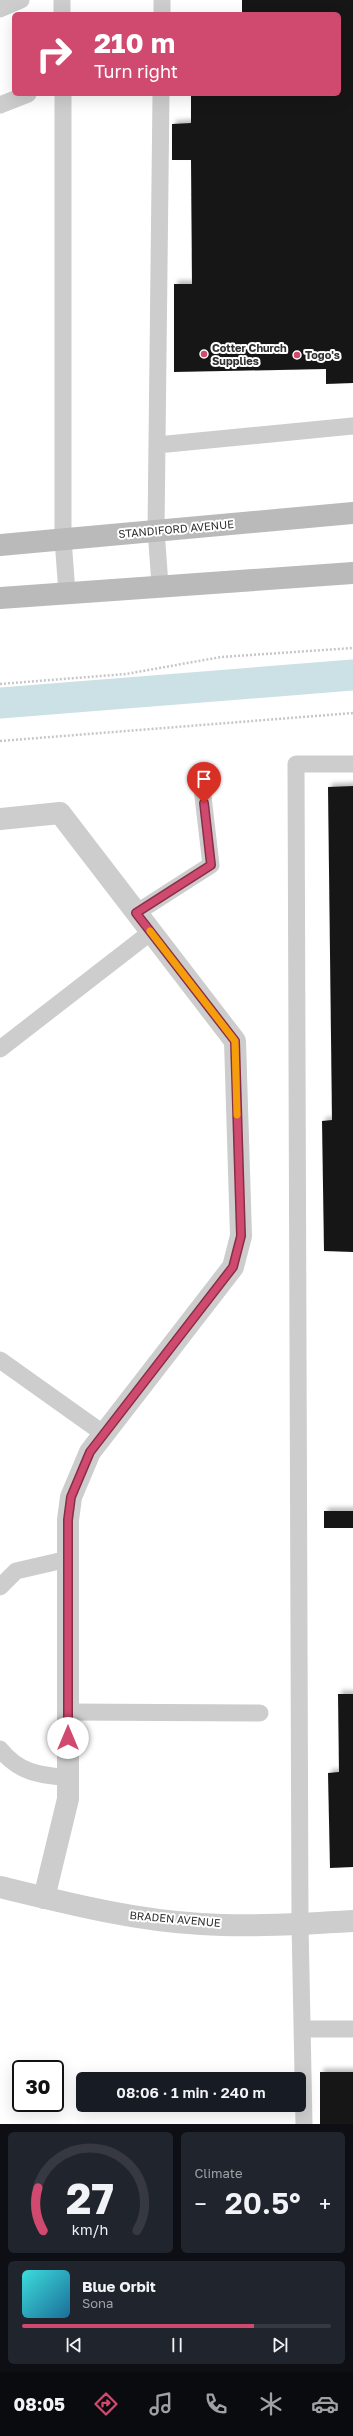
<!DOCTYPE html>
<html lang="en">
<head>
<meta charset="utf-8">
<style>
	:root { --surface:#171b24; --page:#20242c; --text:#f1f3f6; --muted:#9ea1a6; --line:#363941; --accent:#d0496e }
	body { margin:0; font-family:"Golos Text",sans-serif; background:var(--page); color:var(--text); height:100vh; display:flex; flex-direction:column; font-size:15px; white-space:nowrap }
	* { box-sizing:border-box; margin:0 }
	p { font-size:13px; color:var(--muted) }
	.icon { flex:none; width:22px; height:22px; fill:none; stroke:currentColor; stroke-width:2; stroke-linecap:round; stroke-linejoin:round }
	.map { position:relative; height:2124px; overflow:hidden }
	.side { display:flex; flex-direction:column; gap:8px; padding:8px; background:#0d0f14; flex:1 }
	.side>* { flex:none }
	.banner { position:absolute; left:12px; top:12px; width:329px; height:84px; border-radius:6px; box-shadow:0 4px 16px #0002; background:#d0496e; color:#fff; overflow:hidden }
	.speed { position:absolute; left:12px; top:2060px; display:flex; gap:8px; font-size:20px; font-weight:700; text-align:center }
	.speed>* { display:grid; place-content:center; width:52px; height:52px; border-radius:50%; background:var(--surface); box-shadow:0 4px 16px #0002; line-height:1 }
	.speed .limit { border:2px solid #111; border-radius:6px; background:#fff; color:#111 }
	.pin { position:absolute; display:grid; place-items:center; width:34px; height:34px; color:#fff; margin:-41px -17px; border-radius:50% 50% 50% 0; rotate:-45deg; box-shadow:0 0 4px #0007 }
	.pin .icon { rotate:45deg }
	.me { position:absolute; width:44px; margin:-22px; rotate:0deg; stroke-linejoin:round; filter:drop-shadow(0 0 3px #0008) }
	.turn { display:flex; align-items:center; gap:14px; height:84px; padding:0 16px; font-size:18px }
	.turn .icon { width:52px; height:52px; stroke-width:2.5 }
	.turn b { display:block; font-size:28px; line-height:34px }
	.big { font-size:30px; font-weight:600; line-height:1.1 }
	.side .tile { flex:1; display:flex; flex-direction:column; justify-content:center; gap:6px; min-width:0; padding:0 14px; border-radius:6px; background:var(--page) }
	.side .dial { align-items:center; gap:0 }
	.dial svg { height:104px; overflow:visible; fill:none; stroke:var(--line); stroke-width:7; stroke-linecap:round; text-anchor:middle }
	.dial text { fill:var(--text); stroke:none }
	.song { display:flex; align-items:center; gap:12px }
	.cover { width:48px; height:48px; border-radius:6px; background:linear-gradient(135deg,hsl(180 70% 55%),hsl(200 70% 35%)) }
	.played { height:4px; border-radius:2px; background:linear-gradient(90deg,var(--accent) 75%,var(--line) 75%) }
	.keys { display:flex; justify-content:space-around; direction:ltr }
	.heat { display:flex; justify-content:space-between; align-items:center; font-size:22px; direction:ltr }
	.side .tiles { flex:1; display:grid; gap:8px; grid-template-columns:1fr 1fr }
	.tile:last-child { grid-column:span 2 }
	.trip { position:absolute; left:76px; top:2072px; width:230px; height:40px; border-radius:6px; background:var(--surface); box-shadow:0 4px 16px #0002; font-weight:600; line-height:40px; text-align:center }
	.tabs { display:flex; height:64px; justify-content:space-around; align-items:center; background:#090b0e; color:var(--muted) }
	.tabs .icon { width:28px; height:28px }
	.tabs .current { color:var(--accent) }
	.tabs b { font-size:18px; color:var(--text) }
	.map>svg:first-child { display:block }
</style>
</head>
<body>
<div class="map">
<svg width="353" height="2124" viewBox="0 0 353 2124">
	<defs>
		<filter id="shadow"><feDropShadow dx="3.5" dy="-3.5" stdDeviation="2" flood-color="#0004"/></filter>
	</defs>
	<rect width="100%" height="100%" fill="#fff"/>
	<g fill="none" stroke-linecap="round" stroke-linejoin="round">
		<path stroke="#cbe1e6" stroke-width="31" d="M0 703 353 675"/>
	</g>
	<path fill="#171717" filter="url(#shadow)" d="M242 0H353V383L326 384V369L174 372V284H192L191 160H172V124L191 123V94H339V14H242Z
		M353 786V1252L324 1251 322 1121 332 1120 328 787Z
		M324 1511H353V1528H324Z
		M338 1694H353V1867L330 1868 328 1773 339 1772Z
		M320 2072H353V2124H320Z"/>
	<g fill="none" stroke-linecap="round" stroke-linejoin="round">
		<path stroke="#c7c7c7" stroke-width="2.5" stroke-dasharray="2 2" stroke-linecap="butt" d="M0 684 126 674 221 657 353 648
			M0 741 353 713"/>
		<path stroke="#cdcdcd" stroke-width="17" d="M62 0V14
			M0 9 21 0
			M162 14V0
			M63 94V539L67 593
			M0 105 28 94
			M157 445 353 426
			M160 585 156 530 161 94
			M136 913 211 865 202 788
			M0 1049 151 932
			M0 1360 104 1434
			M0 1587 16 1571 68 1559
			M68 1712 260 1713
			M0 1749C19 1773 39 1775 68 1778
			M302 2029H353
			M304 2124 300 1924 296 764H353"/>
		<path stroke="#cdcdcd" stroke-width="22" d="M0 819 60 813 235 1041 241 1236 233 1267 90 1452 71 1497 68 1520V1799L44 1898
			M0 1887C66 1903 132 1920 201 1924 251 1927 303 1924 353 1921"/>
		<path stroke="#bababa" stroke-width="22" d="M0 545 353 513
			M0 598 353 573"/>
	</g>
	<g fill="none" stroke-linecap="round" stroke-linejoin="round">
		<g stroke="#872f48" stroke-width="10">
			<path id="route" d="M68 1738V1520L71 1497 90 1452 233 1267 241 1236 235 1041 136 913 211 865 204 803"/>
		</g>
		<use href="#route" stroke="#d0496e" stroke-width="7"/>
		<path stroke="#f59e0b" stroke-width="7" d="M150 931 235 1041 237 1115"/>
	</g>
	<g fill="#d0496e" stroke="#fff" stroke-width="1.5">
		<circle cx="204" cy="354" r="4"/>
		<circle cx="297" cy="355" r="4"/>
	</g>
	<g text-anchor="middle" stroke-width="4" stroke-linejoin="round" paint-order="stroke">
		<g font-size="11" font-weight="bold" fill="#303030" stroke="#fff" text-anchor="start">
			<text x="212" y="352">Cotter Church<tspan x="212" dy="13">Supplies</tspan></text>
			<text x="305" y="359">Togo's</text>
		</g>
		<g font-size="11" fill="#303030" stroke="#fff">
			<text transform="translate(176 529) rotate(-5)" y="4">STANDIFORD AVENUE</text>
			<text transform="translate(175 1919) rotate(5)" y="4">BRADEN AVENUE</text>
		</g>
	</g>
</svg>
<div class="speed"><div class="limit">30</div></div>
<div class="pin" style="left:204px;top:803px;background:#d93025"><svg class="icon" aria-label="arrive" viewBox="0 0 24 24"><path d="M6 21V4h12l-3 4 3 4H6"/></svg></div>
<svg class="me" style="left:68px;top:1738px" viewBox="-20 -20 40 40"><circle r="19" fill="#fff"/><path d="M0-13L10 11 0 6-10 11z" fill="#d0496e"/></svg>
<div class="trip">08:06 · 1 min · 240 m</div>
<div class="banner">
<div class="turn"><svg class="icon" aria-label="right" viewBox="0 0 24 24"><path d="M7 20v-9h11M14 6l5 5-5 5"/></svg><div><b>210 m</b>Turn right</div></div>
</div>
</div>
<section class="side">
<div class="tiles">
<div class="tile dial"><svg viewBox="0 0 100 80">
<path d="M14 69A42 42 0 1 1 86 69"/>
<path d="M14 69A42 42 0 0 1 10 36" stroke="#d0496e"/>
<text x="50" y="56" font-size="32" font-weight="700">27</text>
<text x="50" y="72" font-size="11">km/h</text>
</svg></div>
<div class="tile"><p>Climate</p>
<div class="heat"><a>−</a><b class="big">20.5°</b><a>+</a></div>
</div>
<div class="tile">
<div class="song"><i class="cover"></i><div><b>Blue Orbit</b><p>Sona</p></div></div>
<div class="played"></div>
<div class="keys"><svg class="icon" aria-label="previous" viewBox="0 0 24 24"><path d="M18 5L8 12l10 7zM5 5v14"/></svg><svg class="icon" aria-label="pause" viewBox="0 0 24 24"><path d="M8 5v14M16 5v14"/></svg><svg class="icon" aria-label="next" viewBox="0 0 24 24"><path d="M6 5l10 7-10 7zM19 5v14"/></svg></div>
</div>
</div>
</section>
<nav class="tabs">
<b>08:05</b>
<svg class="icon current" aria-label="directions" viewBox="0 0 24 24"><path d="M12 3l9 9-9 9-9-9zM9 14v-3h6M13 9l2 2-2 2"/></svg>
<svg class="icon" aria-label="music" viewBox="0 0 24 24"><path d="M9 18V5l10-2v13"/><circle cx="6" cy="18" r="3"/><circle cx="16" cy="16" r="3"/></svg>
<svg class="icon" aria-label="phone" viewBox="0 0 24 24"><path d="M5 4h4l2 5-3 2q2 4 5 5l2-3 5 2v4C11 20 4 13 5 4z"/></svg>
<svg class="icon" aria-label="climate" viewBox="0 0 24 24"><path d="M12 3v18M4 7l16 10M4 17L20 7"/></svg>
<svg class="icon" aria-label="car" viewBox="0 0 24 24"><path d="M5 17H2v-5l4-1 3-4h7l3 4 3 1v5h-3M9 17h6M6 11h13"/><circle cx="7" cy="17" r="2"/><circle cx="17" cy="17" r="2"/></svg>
</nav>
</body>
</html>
